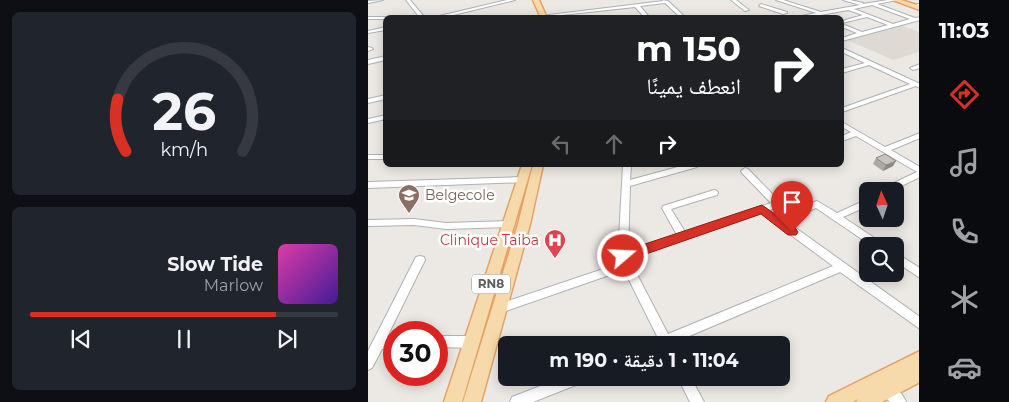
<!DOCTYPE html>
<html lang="ar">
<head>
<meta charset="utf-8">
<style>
	:root { --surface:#171b24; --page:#20242c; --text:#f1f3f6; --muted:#9ea1a6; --line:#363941; --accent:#d93025 }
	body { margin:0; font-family:Montserrat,"Noto Naskh Arabic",sans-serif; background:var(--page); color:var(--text); direction:rtl; height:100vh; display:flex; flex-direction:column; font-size:19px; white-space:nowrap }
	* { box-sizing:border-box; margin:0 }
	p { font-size:16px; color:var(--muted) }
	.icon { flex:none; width:28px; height:28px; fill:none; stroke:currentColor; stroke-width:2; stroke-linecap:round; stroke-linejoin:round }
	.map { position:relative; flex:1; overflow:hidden; direction:ltr }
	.panel { display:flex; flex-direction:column; gap:12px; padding:12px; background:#0d0f14; width:368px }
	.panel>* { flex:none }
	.top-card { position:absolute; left:15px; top:15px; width:461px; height:152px; border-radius:8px; box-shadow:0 2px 12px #0003; direction:rtl; background:#202124; color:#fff; overflow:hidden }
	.needle { width:32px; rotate:357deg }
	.fabs { position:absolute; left:491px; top:182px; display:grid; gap:10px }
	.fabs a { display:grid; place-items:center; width:45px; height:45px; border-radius:8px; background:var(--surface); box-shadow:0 2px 12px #0003; font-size:25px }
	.speed { position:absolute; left:15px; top:321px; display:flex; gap:10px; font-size:25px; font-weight:700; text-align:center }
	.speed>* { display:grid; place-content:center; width:65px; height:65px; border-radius:50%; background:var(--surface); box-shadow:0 2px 12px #0003; line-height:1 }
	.speed .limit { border:8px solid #d22; background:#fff; color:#111 }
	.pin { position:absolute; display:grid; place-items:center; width:42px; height:42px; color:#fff; margin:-51px -21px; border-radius:50% 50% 50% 0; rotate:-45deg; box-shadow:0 0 5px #0007 }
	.pin .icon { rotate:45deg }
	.me { position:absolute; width:55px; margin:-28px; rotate:71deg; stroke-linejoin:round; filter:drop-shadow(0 0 4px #0008) }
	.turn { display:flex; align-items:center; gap:18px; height:105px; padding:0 20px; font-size:22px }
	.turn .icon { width:65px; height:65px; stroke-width:2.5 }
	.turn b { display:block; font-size:35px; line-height:42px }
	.lanes { display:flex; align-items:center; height:48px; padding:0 20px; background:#0003; justify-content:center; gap:25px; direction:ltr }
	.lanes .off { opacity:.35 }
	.panel .widget { flex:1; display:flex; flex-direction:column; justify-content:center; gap:8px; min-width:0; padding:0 18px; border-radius:8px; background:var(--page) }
	.panel .dial { align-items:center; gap:0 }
	.dial svg { height:130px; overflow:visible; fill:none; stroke:var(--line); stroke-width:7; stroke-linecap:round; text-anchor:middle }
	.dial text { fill:var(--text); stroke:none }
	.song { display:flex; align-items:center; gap:15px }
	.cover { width:60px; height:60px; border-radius:8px; background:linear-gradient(135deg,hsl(320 70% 55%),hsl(260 70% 35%)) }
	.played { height:5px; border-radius:2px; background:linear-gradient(90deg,var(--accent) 80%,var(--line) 80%) }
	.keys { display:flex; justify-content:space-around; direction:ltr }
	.trip { position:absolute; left:130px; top:336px; width:292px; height:50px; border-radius:8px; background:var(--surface); box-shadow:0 2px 12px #0003; font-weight:700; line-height:50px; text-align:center; direction:rtl }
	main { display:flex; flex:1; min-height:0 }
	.tab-bar { display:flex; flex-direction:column; width:90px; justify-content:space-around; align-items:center; background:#090b0e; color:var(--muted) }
	.tab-bar .icon { width:35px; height:35px }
	.tab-bar .current { color:var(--accent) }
	.tab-bar b { font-size:22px; color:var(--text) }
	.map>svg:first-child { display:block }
</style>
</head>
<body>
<main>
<nav class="tab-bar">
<b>11:03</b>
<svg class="icon current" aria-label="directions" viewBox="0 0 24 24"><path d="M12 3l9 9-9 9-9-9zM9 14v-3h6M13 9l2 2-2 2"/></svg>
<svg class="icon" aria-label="music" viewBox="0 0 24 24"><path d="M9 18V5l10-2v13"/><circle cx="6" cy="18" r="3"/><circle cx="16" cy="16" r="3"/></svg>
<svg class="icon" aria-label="phone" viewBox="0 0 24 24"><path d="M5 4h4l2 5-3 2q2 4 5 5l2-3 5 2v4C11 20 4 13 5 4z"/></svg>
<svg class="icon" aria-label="climate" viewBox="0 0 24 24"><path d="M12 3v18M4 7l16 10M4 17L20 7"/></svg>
<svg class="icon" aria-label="car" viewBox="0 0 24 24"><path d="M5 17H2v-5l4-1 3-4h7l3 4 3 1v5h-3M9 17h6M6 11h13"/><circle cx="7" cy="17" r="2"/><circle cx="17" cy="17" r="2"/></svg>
</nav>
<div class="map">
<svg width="552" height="402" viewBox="0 0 552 402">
	<rect width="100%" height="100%" fill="#ece8e3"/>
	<path fill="#dfd9d4" d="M532 25 551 32V52L525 60 479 40Z"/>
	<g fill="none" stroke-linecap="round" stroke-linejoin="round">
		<g stroke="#aeb2b4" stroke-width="2">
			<path id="minor" d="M15 0 0 3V1Z
				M38 0H42L57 18H52Z
				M139 0H147L73 18H63Z
				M294 0 300 1 318 18H313L297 3 272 6 282 18H277L267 7 175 17 173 16 295 1Z
				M363 0H368L381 10 377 11Z
				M408 0H415L453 12 492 5 475 0H482L495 3V4L520 0H529L509 4 547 18 552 17V20L474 41V38L489 33 474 27V24L494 32 520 25 499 17 474 23V21L495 15 480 10 436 18H424L448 13ZM504 5 542 19 525 24 486 9Z
				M393 4 419 12V13L415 14 391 6Z
				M550 4H552V6L548 5Z
				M0 17H18L20 18H18V19H0Z
				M18 27V30L0 33V31Z
				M0 47 4 48 5 49 0 51Z
				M474 48 550 83H552V88L548 86 474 112V108L542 84 501 65 474 73V69L497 63 474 52Z
				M18 56V60L0 64V60Z
				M552 64V68L545 70 542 68Z
				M18 95V99L0 103V99Z
				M18 115V119L0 123V119Z
				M474 122 517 147 552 133V138L523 150 552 167V177L523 191H512L513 189 549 172 488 136 474 141V136L483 132 474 127Z
				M0 155H18V159H0Z
				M255 165H263L262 180 317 165H330L329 167 262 186 260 251 309 235 294 208 295 206 346 190 349 191 350 193 349 195 303 209 317 232 403 203 374 173 373 171 377 168 380 169 422 212 449 201 469 213 500 199V206L475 217 514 243 516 246H504L448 208 418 221 552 317V329L472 272 305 343V345H281L283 341 290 338 256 270 132 313 128 311 126 308 128 305 253 263 250 257ZM408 208 415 215 411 217 401 210ZM393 213 465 266 300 334 261 259Z
				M155 177 158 178 159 180 158 182 0 188V182Z
				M46 219 78 223 142 221 145 222 147 224 145 226 142 227 78 229 46 225 0 226V220Z
				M528 253 552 268V278L528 262Z
				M52 256 56 257 57 260 19 337H26V349H14L4 368 0 370V351L48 257Z
				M105 336 109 338 111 342 109 346 105 348 69 347V336Z
				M193 378H214L213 383 165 402H142L144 397Z
				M310 378H323L336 402H322Z
				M520 383C528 387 535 394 538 402H522L515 395 513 390 515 385Z"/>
		</g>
		<g stroke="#e4a264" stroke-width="3">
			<path id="major" d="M165 0H171L179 18H173Z
				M525 0H533L552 6V10Z
				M154 165H164L94 402H76Z
				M165 165H175L162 224 113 402H95L150 224Z
				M552 351V382L514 402H488L490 399 485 402H458L461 396Z"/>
		</g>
		<use href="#minor" fill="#fff" fill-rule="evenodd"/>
		<use href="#major" fill="#f7daac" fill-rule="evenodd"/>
	</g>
	<path fill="#aca8a5" d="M508 158 525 166 515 171 505 164Z"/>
	<path fill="#8c8886" d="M528 161 525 166 515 171 518 165Z"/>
	<path fill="#c8c3c0" stroke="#8c8886" d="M517 154 528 161 518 165 508 158Z"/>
	<path fill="#d93025" stroke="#8d1f18" d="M394 205 428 229 430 232 428 235H420L393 214 255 262 250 260 248 256 250 253Z"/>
	<defs>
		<g id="school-pin" transform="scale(1.125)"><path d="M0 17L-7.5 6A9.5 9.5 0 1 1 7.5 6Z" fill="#8d6e63" stroke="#fff"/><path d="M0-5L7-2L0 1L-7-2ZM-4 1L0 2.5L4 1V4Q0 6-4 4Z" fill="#fff"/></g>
		<g id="hospital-pin" transform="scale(1.125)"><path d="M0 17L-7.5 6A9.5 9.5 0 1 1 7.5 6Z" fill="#e0444e" stroke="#fff"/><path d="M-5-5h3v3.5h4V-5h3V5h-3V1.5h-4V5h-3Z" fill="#fff"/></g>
	</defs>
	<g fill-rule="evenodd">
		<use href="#school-pin" x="41" y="195"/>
		<use href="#hospital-pin" x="187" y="240"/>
	</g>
	<g text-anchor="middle" stroke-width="5" stroke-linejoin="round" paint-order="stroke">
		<rect fill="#fff" stroke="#8c9091" stroke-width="1" x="104" y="274.5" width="38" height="19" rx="4"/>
		<g font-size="12" font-weight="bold" fill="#5b6062">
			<text x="123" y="288">RN8</text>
		</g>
		<g font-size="14" fill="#785e54" stroke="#fff" text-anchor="start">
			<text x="57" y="200">Belgecole</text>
		</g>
		<g font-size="14" fill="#be3a42" stroke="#fff" text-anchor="end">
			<text x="171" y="245">Clinique Taiba</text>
		</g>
	</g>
</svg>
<div class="fabs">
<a><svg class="needle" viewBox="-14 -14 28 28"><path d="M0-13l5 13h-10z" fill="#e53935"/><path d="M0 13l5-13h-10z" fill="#9ea1a6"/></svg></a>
<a><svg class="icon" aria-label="search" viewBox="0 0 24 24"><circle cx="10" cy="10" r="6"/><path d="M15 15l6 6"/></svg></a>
</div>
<div class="speed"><div class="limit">30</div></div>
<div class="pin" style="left:424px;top:232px;background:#d93025"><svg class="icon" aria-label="arrive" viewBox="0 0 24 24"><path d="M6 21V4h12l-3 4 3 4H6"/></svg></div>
<svg class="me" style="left:255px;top:256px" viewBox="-20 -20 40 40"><circle r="17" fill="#d93025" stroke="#fff" stroke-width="3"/><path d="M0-11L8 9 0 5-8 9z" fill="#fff"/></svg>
<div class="trip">11:04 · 1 دقيقة · 190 m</div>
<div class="top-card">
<div class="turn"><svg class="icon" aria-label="right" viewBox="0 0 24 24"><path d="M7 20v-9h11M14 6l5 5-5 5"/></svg><div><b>150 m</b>انعطف يمينًا</div></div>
<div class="lanes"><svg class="icon off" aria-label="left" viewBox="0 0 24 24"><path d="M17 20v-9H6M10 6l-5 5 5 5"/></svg><svg class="icon off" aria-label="ahead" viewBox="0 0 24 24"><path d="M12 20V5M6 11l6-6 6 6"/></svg><svg class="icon" aria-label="right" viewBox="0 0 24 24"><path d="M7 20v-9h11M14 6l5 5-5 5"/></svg></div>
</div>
</div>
<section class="panel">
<div class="widget dial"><svg viewBox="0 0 100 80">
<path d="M14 69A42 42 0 1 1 86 69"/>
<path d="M14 69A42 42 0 0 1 9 37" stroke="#d93025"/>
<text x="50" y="56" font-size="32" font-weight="700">26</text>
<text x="50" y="72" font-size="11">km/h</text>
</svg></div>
<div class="widget">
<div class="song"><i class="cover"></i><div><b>Slow Tide</b><p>Marlow</p></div></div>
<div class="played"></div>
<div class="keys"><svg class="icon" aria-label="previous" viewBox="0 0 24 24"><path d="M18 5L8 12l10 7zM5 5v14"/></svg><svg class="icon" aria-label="pause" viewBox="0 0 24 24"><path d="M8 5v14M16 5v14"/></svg><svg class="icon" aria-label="next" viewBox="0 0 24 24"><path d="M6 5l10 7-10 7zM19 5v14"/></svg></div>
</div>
</section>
</main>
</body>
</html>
